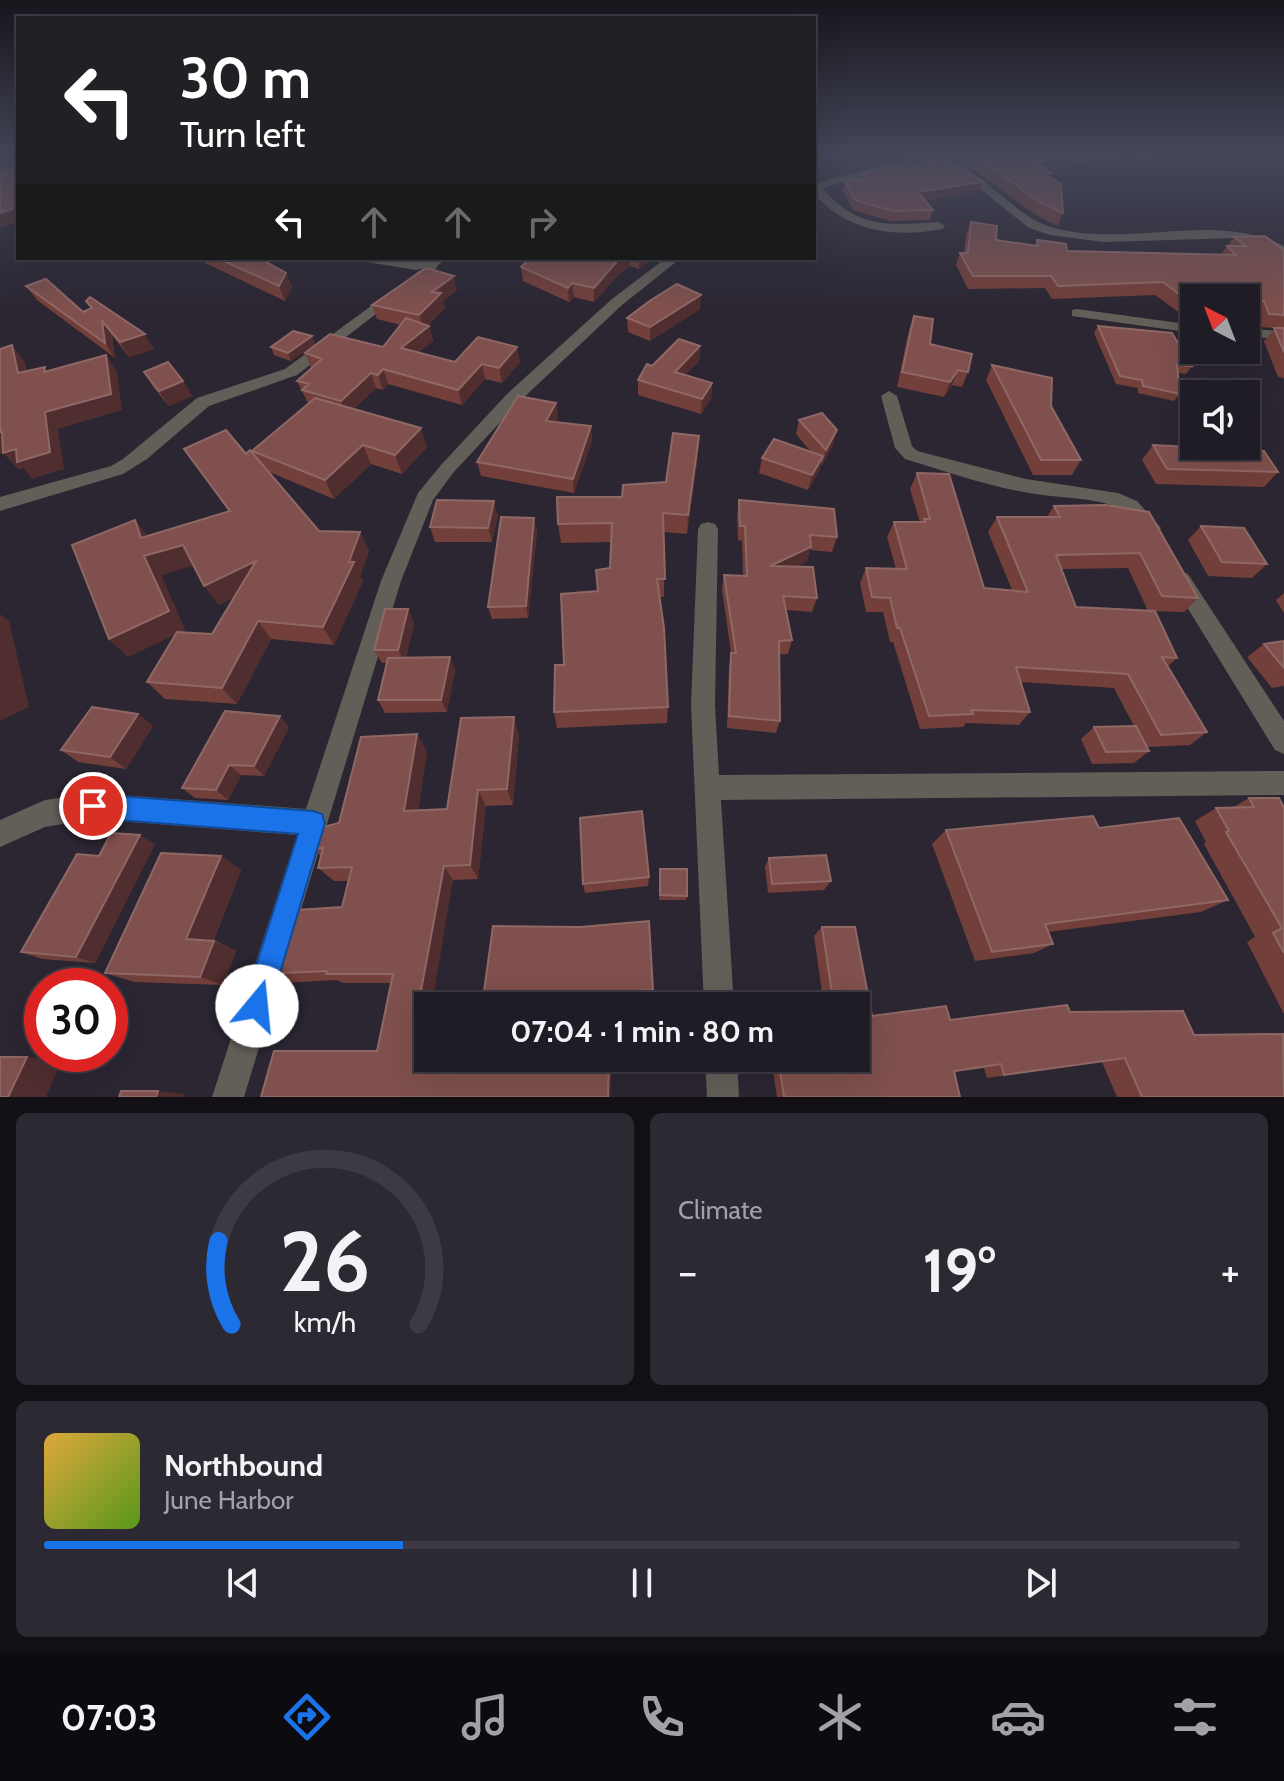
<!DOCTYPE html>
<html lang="en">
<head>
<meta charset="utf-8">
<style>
	:root { --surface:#201c26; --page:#2d2932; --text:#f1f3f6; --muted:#a2a1a7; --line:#3d3a43; --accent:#1a73e8 }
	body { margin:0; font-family:Cabin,sans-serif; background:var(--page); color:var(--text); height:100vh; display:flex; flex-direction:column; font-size:30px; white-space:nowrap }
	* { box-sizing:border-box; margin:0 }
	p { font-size:26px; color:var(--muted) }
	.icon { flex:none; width:44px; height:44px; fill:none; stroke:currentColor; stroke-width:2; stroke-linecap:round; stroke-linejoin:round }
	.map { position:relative; height:1097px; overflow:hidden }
	.side { display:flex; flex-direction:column; gap:16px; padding:16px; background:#120f15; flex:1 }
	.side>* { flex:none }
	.top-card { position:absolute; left:16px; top:16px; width:800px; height:244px; border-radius:0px; box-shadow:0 8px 32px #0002,0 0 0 2px var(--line); background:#202124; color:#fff; overflow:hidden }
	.needle { width:52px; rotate:318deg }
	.fabs { position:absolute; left:1180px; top:284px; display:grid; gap:16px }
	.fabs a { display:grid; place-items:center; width:80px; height:80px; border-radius:0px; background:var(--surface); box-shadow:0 8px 32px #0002,0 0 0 2px var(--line); font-size:40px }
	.speed { position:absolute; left:24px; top:968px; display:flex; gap:16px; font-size:40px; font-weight:700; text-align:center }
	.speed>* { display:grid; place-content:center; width:104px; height:104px; border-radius:50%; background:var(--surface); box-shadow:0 8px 32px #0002,0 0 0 2px var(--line); line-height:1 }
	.speed .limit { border:12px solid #d22; background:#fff; color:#111 }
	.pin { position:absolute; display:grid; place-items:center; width:68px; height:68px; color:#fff; margin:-34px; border:4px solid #fff; border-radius:50%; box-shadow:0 2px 8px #0007 }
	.me { position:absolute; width:88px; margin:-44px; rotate:17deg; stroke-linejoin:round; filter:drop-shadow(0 0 6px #0008) }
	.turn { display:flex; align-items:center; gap:28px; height:168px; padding:0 32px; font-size:36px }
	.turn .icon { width:104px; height:104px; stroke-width:2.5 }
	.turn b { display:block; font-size:56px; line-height:68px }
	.lanes { display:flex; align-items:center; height:76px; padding:0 32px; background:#0003; justify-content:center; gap:40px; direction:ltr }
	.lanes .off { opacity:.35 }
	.big { font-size:60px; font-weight:800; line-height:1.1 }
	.side .widget { flex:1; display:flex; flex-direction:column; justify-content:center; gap:12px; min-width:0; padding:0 28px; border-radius:12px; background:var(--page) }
	.side .dial { align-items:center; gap:0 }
	.dial svg { height:208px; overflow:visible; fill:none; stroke:var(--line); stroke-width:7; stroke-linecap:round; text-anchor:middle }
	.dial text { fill:var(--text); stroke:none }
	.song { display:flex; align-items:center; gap:24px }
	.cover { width:96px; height:96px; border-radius:12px; background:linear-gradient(135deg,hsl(40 70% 55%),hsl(90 70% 35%)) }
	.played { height:8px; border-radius:4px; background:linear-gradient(90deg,var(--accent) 30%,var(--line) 30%) }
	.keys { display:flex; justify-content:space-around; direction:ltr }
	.heat { display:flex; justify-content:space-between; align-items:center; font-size:44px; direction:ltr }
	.side .tiles { flex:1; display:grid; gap:16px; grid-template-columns:1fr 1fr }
	.widget:last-child { grid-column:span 2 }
	.trip { position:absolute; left:414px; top:992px; width:456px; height:80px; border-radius:0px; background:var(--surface); box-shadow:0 8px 32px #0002,0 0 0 2px var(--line); font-weight:800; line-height:80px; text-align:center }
	.dock { display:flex; height:128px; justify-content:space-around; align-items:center; background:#0d0b0f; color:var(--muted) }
	.dock .icon { width:56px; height:56px }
	.dock .on { color:var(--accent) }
	.dock b { font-size:36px; color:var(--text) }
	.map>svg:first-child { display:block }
</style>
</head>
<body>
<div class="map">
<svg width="1284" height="1097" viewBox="0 0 1284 1097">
	<rect width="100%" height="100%" fill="#2b2632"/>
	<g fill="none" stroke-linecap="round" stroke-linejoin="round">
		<path fill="#625e58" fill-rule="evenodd" d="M921 154C977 154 1006 217 1058 229 1133 247 1214 211 1284 246V255L1255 241 1235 238 1104 242 1050 235 1029 228 964 176 931 157 822 188C859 230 889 225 939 222L945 226 943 229C894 238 847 232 814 193V184Z
			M18 165V171L0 174V168Z
			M360 258 416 262 430 258 448 259 439 264 427 281 381 310 297 375 209 406 147 459 123 474 0 511V497L111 466 123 459 197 398 285 369 423 268 416 270 367 262Z
			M666 258H681L622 305 519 402 453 473 433 500 401 581 244 1097H212L297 835 93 819 45 827 0 847V820L45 800 93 793 306 809 381 581 418 493 441 465 507 394 612 299Z
			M1077 309 1194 325V333L1072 316V310Z
			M1246 329 1284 331V339L1246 337Z
			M889 391 897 396 912 446 917 451 1026 479 1118 493 1137 501 1161 528 1158 533C1139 539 1127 510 1108 504 1083 497 1055 498 1029 493 987 486 945 471 905 459L895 448 881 396Z
			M708 522 715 524 718 529 715 705 719 775 1284 771V795L721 800 734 1006H704L691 705 698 529 701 524Z
			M1181 572 1188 574 1284 721V754L1275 750 1174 586 1171 580 1174 574Z
			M705 1058H737L739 1097H707Z"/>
	</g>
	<path fill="#723f3a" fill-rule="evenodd" d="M930 154H1130L1047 170 1051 173 1049 177 1063 213 1058 226 1036 215 977 172 942 154H938L979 192 925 200 933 210 930 220 890 221 853 210 843 191 845 181 861 179 862 174 929 162 928 161Z
		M1130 154H1152L1146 160Z
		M971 222 996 240 1035 245 1037 240 1067 251 1221 255 1234 237 1284 250V378L1278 377 1264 341 1276 328 1259 327 1254 314H1249L1246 310V298L1194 315 1184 316 1155 295 1052 299 1045 288 968 289 956 265 960 253H964L966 234Z
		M195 258H259L286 273 292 287 285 301Z
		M530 258H652L639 269 630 266 619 274 594 302 574 297 569 302 523 281 521 267Z
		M26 286 83 312 91 308 86 301 154 349 129 357 112 335 115 358 37 300Z
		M457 290 443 301 445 308 427 326H429L433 341 418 352 455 362H520L502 383 485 379 462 405 388 384 383 390 376 388 354 409 427 447 402 474 371 464 334 499 269 472 319 531 360 532 369 551 360 576 363 581 334 645 271 639 237 704 165 699 147 682 175 634 128 657 109 639 148 536 229 512 184 449 246 454 252 451 308 403 297 381 311 368 305 353 383 347 401 325 377 319 372 305ZM193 565 219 605 234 597 212 634 180 632 185 630 161 575Z
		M700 309 650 341 628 332 627 318Z
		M914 316 930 344 968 372 962 387 952 385 944 397 897 387 909 330Z
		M1098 326 1192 366 1186 374 1178 373 1180 394 1174 401 1138 393V388L1116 384 1094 333Z
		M312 336 315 344 291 361 274 355 271 347Z
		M700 346 699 361 685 375 712 383 711 398 701 414 638 395V380L652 366Z
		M992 365 1081 460 1072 475H1033L986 380Z
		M144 372 183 381 192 396 169 406 153 387Z
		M556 403 558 418 555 422 591 426 592 441 574 493 481 476 477 462Z
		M799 420 833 445 822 465 821 463 819 471 808 490 759 473 762 458 811 452 796 434Z
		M1153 445 1278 472 1264 487 1156 484 1142 460Z
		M698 456 687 534 664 532V597H659L668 707 667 723 557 728 554 712 564 665 598 591 610 568 611 542 561 543 558 524 622 497 666 482Z
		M917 473 984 588 1012 590 988 532 997 517H1047L1054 506 1106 505 1198 598 1184 612 1148 611 1128 568 1062 569 1076 607 1177 658 1168 666 1207 732 1190 745 1147 747 1149 751 1134 763 1092 764 1081 739 1094 727 1134 726 1114 688 1020 682 1030 712 1019 725 966 723 963 727 920 729 893 642H890L883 612H866L860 583 866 568 896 569 887 537 894 522H920L910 489Z
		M739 500 837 537 832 552 810 550 807 561 795 567 817 598 812 612 786 610 792 640 788 654H779L780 721 776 733 727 728 729 666 731 653 722 589 724 575 743 576 742 541 738 540 737 515Z
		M498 515 492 542H435L430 527Z
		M1201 526 1267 564 1252 578 1208 576 1188 540Z
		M537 531 528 618 492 619 488 607Z
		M1284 593V613L1276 600Z
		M408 609 414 623 406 658 450 657 455 670 447 712 385 713 378 700 387 663H382L374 650Z
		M1284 641V686L1272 688 1247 657 1264 644Z
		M138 714 153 726 126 769 78 762 61 750Z
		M289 727 264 776 241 775 228 800 195 798 182 788Z
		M417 734 427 752 418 811 447 809 519 735 513 805 486 806 478 879 453 880 428 1006V1058H611L610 1097H261L377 1051 391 983H343L337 980 282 983 261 974 342 907 349 881H334L318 868 321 856 313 849 339 823Z
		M1249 798 1284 808V1014L1247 942 1255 937 1204 844 1206 842 1195 821 1216 808H1232Z
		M1099 828 1228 900 1201 912 1048 932 1053 944 1034 953 975 961 932 844 946 830Z
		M155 844 95 963 42 959 21 952 99 856Z
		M221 856 241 870 214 940 236 951 223 985 134 982 105 973Z
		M769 858 831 881 824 890 768 893 765 867Z
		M660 869 687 896 686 900H659Z
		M649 877 648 886 585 893 583 884Z
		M493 926 653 990 652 999 612 1001V1006H482Z
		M822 927 872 1016 950 1020 1070 1012 1194 1035 1284 1097H1117L1102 1062 987 1078 984 1068 955 1072 960 1097H777L771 1058H856V1006H824L814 936Z"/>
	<path fill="#502d2e" d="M0 154H14L15 155 0 161Z
		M1077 154H1130L1030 173 1035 162Z
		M982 182 979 192 915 201 918 192Z
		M18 207V222L0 228V213Z
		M620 258H630V266L619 274 594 302V288Z
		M639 258H652L639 269Z
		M286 273 292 287 285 301 279 286Z
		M454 276 457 290 443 301 445 308 423 329 419 315 432 292Z
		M572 283 574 297 569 302 568 288Z
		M1252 294 1246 303V298H1228Z
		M701 295 700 309 650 341V327Z
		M1194 303V315L1184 316 1192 304Z
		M102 321 112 335 115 358 105 343Z
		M429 326 433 341 406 363 401 348Z
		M145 334 154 349 129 357 120 342Z
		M312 336 315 344 291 361 288 353Z
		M12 345 25 362 31 390 18 373Z
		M700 346 699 361 674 387 675 372Z
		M517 347 520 362 502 383 499 368Z
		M106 355 117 371 122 410 58 429 64 469 32 479 23 468 19 470 3 453Z
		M482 364 485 379 462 405 458 390Z
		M383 369 388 384 383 390 378 375Z
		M958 370 952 385 944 397 950 382Z
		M371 373 376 388 347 416 341 401Z
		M183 381 192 396 169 406 159 391Z
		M712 383 711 398 701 414 702 399Z
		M556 403 558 418 548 435 546 421Z
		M591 426 592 441 574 493 573 479Z
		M421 428 427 447 402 474 395 455Z
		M837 430 833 445 822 465 826 450Z
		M0 432H2L17 448 0 454Z
		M699 436 698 456 687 534 688 515Z
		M363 445 371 464 334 499 325 480Z
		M823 456 819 471 808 490 812 475Z
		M494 501 498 515 492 542 488 528Z
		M534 518 537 531 528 618 526 606Z
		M135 520 151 540 183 545 198 564 161 575 185 630 128 657 109 639 144 556 141 538Z
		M360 532 369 551 360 576 363 581 334 645 323 627Z
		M811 547 807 561 766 580 770 566Z
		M256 561 269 580 219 605 204 586Z
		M408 609 414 623 405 663 398 650Z
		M0 614 9 621 29 707 0 721Z
		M258 621 271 639 237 704 222 688Z
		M450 657 455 670 447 712 441 700Z
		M138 714 153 726 126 769 110 757Z
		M280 716 289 727 264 776 254 766Z
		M514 717 519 735 513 805 507 789Z
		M417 734 427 752 416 827 404 811Z
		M229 765 241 775 228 800 216 790Z
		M478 790 486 806 478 879 470 865Z
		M140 835 155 844 95 963 76 957Z
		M221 856 241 870 210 949 186 939Z
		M444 866 453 880 432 1006H428V1013L418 1007Z
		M214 941 236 951 223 985 200 977Z
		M27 1057 61 1062 46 1097H8Z
		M609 1058H611L610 1097H608Z
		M158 1091 185 1094 184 1097H156Z"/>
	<path fill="#7f504d" stroke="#8f6866" stroke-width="2" d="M934 154H937L982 182 918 192 933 210 893 211 855 200 845 181 869 178 862 174 943 159Z
		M967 154H1077L1035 162 1051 173 1044 174 1061 184 1063 213 1041 203 981 160Z
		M18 171V207L0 213V174Z
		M971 222 997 226 996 240 1038 246 1037 240 1066 244 1067 251 1236 255 1227 246H1246L1234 237 1265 236 1284 250V315L1269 314 1264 301H1258L1252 294 1228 298H1194V303L1192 304 1163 282 1058 286 1051 276H973L960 253H968Z
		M217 258H259L286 273 279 286Z
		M530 258H620L594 288 572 283 568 288 521 267Z
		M426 268 454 276 432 292 441 293 419 315 372 305Z
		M46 279 83 312 92 308 86 301 90 297 145 334 120 342 102 321 105 343 26 286Z
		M677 284 701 295 650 327 627 318 651 300Z
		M914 316 933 319 930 344 972 354 968 372 958 370 950 382 902 372Z
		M406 318 429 326 401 348 455 362 478 337 517 347 499 368 482 364 458 390 383 369 378 375 371 373 341 401 302 390 309 384 297 381 322 359 305 353 330 334 383 347Z
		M1098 326 1172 333 1192 366 1177 365 1180 394 1143 386 1142 380 1120 376Z
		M1274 328H1284V352Z
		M293 331 312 336 288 353 271 347Z
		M679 339 700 346 675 372 712 383 702 399 638 380 647 364 652 366Z
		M12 345 18 373 45 367 44 372 106 355 111 394 45 412 50 452 17 462 16 449 3 453 2 432H0V349Z
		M168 362 183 381 159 391 144 372Z
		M992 365 1052 378 1051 406 1081 460H1041Z
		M518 396 556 403 546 421 591 426 573 479 477 462Z
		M315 398 421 428 395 455 363 445 325 480 252 451Z
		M822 413 837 430 826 450 799 420Z
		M226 430 246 454 250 450 319 531 360 532 349 562H354L323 627 258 621 222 688 147 682 177 632 212 634 256 561 204 586 183 545 144 556 169 611 109 639 72 545 135 520 141 538 230 511 184 449Z
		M673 433 699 436 688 515 663 513 665 579H657L664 628 668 707 554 712 555 665H564L561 594 598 591 596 570 610 568 612 523 558 524 557 497H622L623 485 666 482Z
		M774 439 823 456 812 475 762 458Z
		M1153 445 1264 451 1278 472 1167 469Z
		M917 473 949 474 984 588 1028 592 997 517H1060L1054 506 1106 505 1149 512 1198 598 1162 596 1140 553 1056 555 1076 607 1155 611 1177 658 1162 657 1207 732 1161 735 1128 674 1016 667 1030 712 971 710 973 714 929 716 900 628H897L890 598 872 597 866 568 907 569 894 522H925L924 519H930Z
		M437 500 494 501 488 528 430 527Z
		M739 500 834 509 837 537 810 535 811 547 770 566 813 567 817 598 783 596 792 640 779 641 780 721 729 716 731 653H736L724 575 747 576 745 526H740Z
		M501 517 534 518 526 606 488 607Z
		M1201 526 1244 528 1267 564 1222 562Z
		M385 609H408L398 650H374Z
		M1284 641V668L1264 644Z
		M450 657 441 700H378L388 658Z
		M92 707 138 714 110 757 61 750Z
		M225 711 280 716 254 766 229 765 216 790 182 788Z
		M514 717 507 789 478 790 470 865 444 866 418 1007H428V1058H609L608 1097H261L274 1051H377L393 974H326L327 971 261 974 282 911 342 907 352 867 318 868 323 848 313 849 319 828 339 823 361 737 417 734 404 811 447 809 461 718Z
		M1136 726 1149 751 1106 752 1094 727Z
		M1249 798H1279L1284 808V953L1273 933 1282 928 1226 832 1229 831 1216 808 1254 807Z
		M642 811 649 877 583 884 580 818Z
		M1093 816 1099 828 1179 818 1228 900 1045 924 1053 944 992 952 946 830Z
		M111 833 140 835 76 957 21 952 77 854 99 856Z
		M161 853 221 856 186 939 214 941 200 977 105 973Z
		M826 855 831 881 772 884 769 858Z
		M660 869H687V896L660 895Z
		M649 921 653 990 610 993V1006H482L493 926 580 927Z
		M822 927H855L872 1016 946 1006 950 1020 1067 1005 1070 1012 1183 1011 1194 1035 1283 1034 1284 1097H1142L1125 1058 1004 1075 1001 1064 954 1071 960 1097H784L778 1058H856V1006H834Z
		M0 1057H27L8 1097H0Z
		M121 1091H158L156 1097H119Z"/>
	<linearGradient id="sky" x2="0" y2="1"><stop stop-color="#18151c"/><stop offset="0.5" stop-color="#44475a"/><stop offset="1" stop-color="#44475a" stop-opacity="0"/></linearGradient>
	<rect width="1284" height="307" fill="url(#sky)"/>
	<path fill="#1a73e8" stroke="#114b97" stroke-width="2" d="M93 794 313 811 322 814 325 823 267 1016 257 1020 247 1016 243 1006 298 834 93 818 84 815 81 806 84 798Z"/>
</svg>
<div class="fabs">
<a><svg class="needle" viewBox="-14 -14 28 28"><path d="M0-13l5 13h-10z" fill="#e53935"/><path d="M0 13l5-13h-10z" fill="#a2a1a7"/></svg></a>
<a><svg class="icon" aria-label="sound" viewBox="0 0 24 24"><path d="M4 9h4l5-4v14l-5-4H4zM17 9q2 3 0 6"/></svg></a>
</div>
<div class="speed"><div class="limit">30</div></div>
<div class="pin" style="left:93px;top:806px;background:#d93025"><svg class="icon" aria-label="arrive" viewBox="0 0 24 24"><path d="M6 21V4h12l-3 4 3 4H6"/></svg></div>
<svg class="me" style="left:257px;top:1006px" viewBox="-20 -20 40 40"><circle r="19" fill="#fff"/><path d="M0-13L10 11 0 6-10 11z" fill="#1a73e8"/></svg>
<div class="trip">07:04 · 1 min · 80 m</div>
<div class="top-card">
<div class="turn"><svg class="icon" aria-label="left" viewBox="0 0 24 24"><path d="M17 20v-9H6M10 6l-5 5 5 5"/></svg><div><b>30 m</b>Turn left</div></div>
<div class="lanes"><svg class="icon" aria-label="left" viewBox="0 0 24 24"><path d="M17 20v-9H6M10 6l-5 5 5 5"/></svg><svg class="icon off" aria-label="ahead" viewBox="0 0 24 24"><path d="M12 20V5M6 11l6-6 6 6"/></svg><svg class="icon off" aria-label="ahead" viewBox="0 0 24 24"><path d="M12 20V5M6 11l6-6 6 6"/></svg><svg class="icon off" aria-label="right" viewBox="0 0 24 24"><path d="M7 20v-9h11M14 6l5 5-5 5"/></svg></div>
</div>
</div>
<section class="side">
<div class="tiles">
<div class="widget dial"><svg viewBox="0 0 100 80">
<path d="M14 69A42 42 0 1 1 86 69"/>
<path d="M14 69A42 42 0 0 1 9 37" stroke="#1a73e8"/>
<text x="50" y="56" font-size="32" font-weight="700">26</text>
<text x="50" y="72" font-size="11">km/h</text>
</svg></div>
<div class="widget"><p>Climate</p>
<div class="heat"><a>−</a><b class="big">19°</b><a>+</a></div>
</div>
<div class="widget">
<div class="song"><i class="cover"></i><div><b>Northbound</b><p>June Harbor</p></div></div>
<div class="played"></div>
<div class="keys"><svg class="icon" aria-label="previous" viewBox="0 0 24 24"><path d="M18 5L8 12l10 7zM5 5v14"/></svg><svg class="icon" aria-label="pause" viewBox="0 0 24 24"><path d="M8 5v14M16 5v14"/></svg><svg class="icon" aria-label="next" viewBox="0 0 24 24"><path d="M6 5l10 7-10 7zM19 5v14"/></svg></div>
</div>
</div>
</section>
<nav class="dock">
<b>07:03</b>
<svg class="icon on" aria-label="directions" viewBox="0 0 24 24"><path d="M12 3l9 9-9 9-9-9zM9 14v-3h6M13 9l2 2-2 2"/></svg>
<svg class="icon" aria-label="music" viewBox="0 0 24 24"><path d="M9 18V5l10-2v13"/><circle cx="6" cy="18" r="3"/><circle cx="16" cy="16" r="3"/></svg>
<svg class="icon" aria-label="phone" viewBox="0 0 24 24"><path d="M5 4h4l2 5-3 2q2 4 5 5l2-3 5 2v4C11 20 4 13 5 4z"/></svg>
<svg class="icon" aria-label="climate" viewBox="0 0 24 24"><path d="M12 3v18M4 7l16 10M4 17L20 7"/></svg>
<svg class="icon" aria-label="car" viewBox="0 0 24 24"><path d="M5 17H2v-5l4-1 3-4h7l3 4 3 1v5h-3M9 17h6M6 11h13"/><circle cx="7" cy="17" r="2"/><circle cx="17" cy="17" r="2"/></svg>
<svg class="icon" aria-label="filters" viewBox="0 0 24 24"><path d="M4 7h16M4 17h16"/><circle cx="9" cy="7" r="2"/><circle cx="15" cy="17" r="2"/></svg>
</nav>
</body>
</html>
